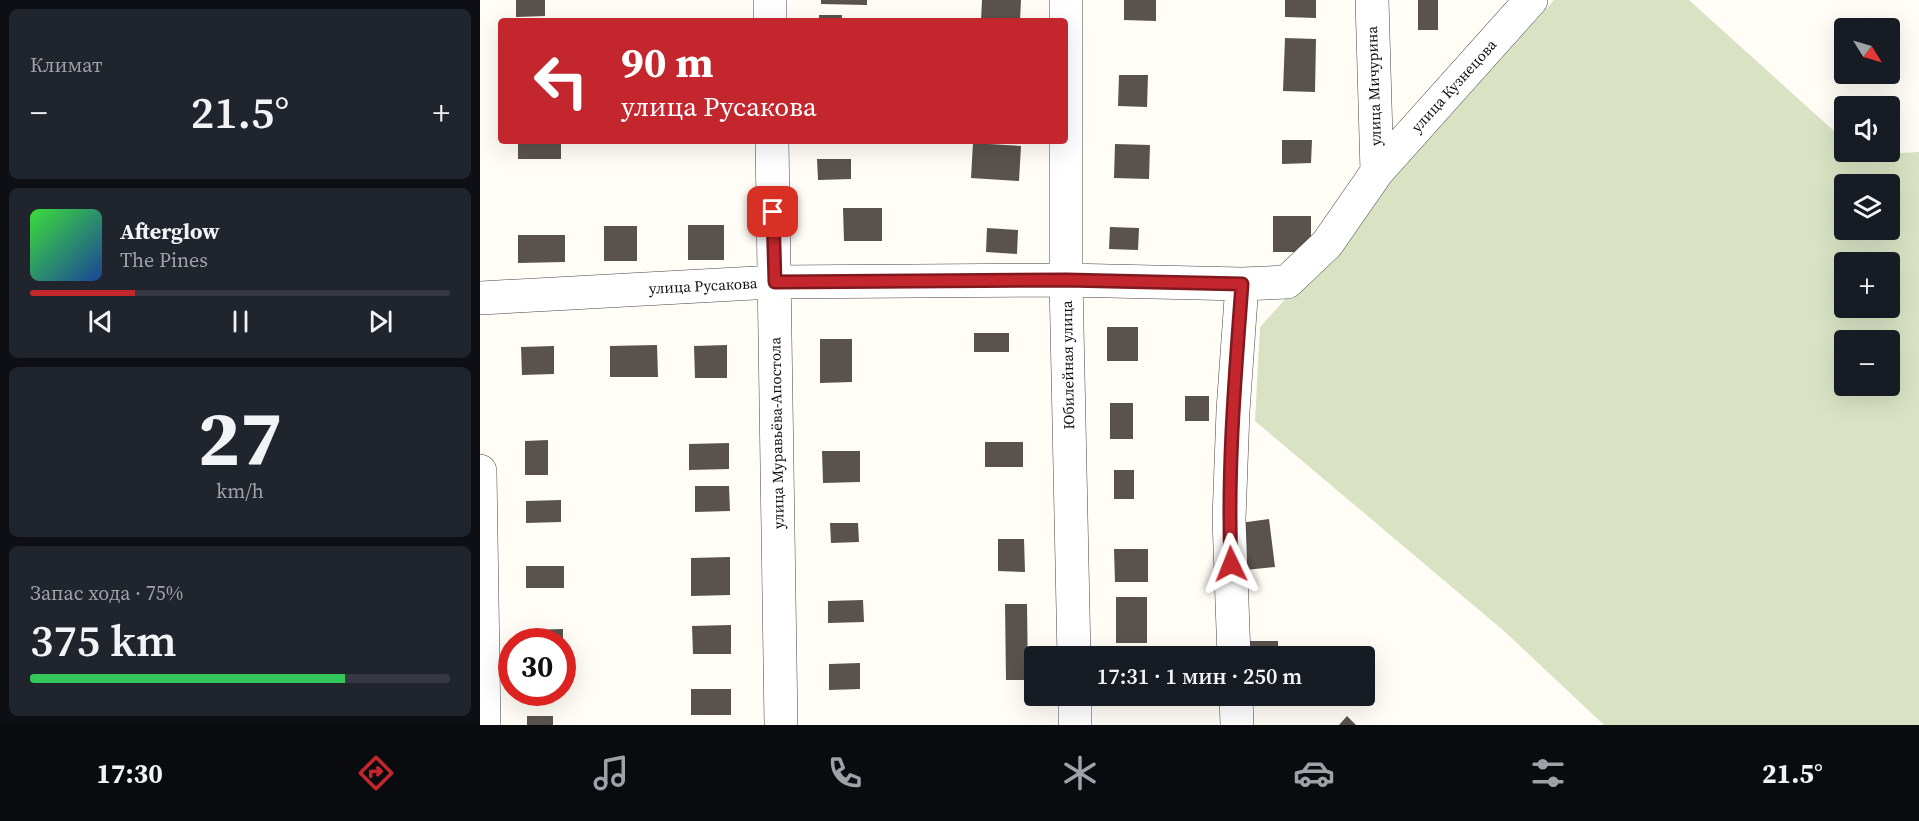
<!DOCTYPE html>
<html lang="ru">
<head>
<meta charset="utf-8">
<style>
	:root { --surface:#171b24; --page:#20242c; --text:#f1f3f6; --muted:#9ea1a6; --line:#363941; --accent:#c4262e }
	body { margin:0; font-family:"Source Serif 4",serif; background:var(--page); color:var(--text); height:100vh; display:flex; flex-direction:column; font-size:22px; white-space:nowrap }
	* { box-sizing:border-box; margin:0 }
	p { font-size:20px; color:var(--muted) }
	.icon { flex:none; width:33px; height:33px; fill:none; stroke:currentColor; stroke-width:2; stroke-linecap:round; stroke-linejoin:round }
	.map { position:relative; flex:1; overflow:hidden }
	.side { display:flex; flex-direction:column; gap:9px; padding:9px; background:#0d0f14; width:480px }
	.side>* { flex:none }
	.guide { position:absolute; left:18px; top:18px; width:570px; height:126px; border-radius:6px; box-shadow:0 6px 24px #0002; background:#c4262e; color:#fff; overflow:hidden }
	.needle { width:39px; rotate:127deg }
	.buttons { position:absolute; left:1354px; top:18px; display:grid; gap:12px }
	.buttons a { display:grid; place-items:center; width:66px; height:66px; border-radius:6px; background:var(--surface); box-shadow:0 6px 24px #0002; font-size:30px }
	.speed { position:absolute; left:18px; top:628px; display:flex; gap:12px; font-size:30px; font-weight:700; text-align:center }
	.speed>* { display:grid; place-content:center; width:78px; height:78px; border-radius:50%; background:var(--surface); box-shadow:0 6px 24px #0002; line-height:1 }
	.speed .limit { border:9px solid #d22; background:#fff; color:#111 }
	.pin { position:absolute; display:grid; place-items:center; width:51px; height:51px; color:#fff; margin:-26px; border-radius:12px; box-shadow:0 3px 9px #0006 }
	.me { position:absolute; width:66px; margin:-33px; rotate:358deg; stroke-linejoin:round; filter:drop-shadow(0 0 4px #0008) }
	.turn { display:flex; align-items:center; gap:21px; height:126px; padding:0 24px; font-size:27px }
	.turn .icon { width:78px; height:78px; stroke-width:2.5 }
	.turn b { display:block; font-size:42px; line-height:51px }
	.big { font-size:45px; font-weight:600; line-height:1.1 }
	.side .card { flex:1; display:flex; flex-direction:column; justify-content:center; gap:9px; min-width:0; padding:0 21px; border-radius:9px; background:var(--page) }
	.side .dial { align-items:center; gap:0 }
	.dial b { font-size:78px; line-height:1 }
	.song { display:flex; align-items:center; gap:18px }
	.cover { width:72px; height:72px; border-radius:9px; background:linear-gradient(135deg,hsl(120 70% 55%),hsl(220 70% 35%)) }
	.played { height:6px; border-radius:3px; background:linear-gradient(90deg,var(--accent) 25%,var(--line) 25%) }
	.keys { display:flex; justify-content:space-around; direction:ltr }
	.heat { display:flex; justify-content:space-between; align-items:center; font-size:33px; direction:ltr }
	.charge { height:9px; border-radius:4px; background:linear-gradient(90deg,#34c759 75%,var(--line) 0) }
	.trip { position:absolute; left:544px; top:646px; width:351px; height:60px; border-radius:6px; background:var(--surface); box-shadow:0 6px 24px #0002; font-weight:600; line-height:60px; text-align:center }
	.dock { display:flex; height:96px; justify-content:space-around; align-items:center; background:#090b0e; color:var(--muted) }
	.dock .icon { width:42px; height:42px }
	.dock .current { color:var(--accent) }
	.dock b { font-size:27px; color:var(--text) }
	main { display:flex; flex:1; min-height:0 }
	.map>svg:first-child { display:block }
</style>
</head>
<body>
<main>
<section class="side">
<div class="card"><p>Климат</p>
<div class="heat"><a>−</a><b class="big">21.5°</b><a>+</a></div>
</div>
<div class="card">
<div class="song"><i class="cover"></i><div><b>Afterglow</b><p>The Pines</p></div></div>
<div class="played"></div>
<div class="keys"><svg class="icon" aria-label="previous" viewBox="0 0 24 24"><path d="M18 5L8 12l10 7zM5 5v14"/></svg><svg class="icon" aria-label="pause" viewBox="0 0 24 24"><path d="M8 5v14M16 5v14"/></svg><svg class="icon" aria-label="next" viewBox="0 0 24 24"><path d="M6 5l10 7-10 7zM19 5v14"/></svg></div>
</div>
<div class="card dial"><b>27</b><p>km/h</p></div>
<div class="card"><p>Запас хода · 75%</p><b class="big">375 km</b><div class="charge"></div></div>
</section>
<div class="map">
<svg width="1439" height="725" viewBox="0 0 1439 725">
	<rect width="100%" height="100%" fill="#fffdf5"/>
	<path fill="#d9e3c4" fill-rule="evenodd" d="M1074 0H1209L1365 141V152H1376L1380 155 1439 152V725H1124L1024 631 775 421 780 327ZM1365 184H1410V230H1365ZM1365 262H1410V308H1365ZM1365 340H1410V386H1365Z"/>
	<path fill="#5a524d" d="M36 0H65V16L36 17Z
		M341 0H387V5L341 4Z
		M502 0H541L540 21H501Z
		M644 0H676V21L644 20Z
		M805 0H836V18L805 17Z
		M938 0H958V30H938Z
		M339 15H362V21H339Z
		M805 38 836 39 835 92 803 91Z
		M639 75H668L667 107 638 106Z
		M802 140H832L831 163 802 164Z
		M38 141H81V159H38Z
		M493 143 541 146 539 181 491 178Z
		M635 144 670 145 669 179 634 178Z
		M337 159H371V179L338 180Z
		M363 208H402V241H364Z
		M793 216H831V252H793Z
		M208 225H244V260H208Z
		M124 226H157V261H124Z
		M630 227 659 228 658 250 629 249Z
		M507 228 538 230 537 254 506 252Z
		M38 235H85V262L38 263Z
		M627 327H658V361H627Z
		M494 333H529V352H494Z
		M340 339H372V382L340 383Z
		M177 345 178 377H130V346Z
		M247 345V378H215L214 346Z
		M74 346V374L42 375 41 347Z
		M705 396H729V421H705Z
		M630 403H653V439H630Z
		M68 440V475H45V441Z
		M505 442H543V467H505Z
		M249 443V469L209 470V444Z
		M342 451H380V482L343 483Z
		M634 470H654V499H634Z
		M215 486H249L250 511 215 512Z
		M81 500V522L46 523V501Z
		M789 519 795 567 765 570 760 523Z
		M350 523H378L379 542 351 543Z
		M518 539H544L545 572 518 571Z
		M634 549H668V582H635Z
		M250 557V595L211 596V558Z
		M46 566H84V588H46Z
		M636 597H667V643H636Z
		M383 600 384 622 348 623V601Z
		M525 604H547L548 680H526Z
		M251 625V654H213L212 626Z
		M83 629V642H48V630Z
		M767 641H798V657H767Z
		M380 663V689L349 690V664Z
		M211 689H251V715H211Z
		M47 716H73V725H47Z
		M867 716 876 725H859Z"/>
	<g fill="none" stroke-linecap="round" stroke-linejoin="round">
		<g stroke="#444" stroke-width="34">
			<path id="minor" d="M290 0V21
				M586 0V280L594 657
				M892 0 897 172
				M292 141 301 725
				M0 298 295 282 586 280 762 284 807 282 847 244 897 172 1051 0
				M0 471 4 725
				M754 657 749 519 753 411 762 284
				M595 696V725
				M756 696 757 725"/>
		</g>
		<use href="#minor" stroke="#fff" stroke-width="33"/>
	</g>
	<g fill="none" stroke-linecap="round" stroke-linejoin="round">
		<g stroke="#7f191e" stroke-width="15">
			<path id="route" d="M293 212 295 282 586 280 762 284C755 378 747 471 751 564"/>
		</g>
		<use href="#route" stroke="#c4262e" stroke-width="10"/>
	</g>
	<g text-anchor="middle" stroke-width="6" stroke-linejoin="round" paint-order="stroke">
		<g font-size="15" fill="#111" stroke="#fff">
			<text transform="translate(894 86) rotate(-92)" y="5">улица Мичурина</text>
			<text transform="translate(974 86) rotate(-48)" y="5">улица Кузнецова</text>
			<text transform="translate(223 286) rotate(-3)" y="5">улица Русакова</text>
			<text transform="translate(588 365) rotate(-91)" y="5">Юбилейная улица</text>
			<text transform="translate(297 433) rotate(-91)" y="5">улица Муравьёва-Апостола</text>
		</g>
	</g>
</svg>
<div class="buttons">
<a><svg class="needle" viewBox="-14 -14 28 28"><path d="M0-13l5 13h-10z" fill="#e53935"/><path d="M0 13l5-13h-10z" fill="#9ea1a6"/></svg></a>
<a><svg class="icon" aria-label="sound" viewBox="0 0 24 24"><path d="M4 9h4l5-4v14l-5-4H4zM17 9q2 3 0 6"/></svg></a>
<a><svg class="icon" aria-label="layers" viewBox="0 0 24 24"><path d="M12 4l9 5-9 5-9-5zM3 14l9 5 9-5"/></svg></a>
<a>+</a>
<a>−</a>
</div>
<div class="speed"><div class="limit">30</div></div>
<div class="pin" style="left:293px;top:212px;background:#d93025"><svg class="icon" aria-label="arrive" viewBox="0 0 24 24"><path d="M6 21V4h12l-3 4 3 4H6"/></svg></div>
<svg class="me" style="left:751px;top:564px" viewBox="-20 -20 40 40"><path d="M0-17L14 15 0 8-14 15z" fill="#c4262e" stroke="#fff" stroke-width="4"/></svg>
<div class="trip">17:31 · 1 мин · 250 m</div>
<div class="guide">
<div class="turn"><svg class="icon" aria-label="left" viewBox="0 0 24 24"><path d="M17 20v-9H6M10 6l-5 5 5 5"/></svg><div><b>90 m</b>улица Русакова</div></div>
</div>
</div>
</main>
<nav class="dock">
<b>17:30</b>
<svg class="icon current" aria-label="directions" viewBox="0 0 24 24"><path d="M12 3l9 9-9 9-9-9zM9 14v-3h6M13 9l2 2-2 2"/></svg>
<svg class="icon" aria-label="music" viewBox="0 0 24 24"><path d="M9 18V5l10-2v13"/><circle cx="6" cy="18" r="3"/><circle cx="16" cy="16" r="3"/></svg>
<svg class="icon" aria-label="phone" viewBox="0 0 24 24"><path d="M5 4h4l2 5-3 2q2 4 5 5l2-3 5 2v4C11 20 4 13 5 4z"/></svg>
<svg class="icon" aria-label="climate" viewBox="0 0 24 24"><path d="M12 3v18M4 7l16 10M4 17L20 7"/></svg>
<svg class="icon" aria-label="car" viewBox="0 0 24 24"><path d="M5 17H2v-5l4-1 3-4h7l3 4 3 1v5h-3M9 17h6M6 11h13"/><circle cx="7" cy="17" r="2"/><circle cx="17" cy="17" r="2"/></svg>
<svg class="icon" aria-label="filters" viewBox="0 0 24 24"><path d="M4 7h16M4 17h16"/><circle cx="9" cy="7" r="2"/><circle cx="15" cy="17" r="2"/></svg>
<b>21.5°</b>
</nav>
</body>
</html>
